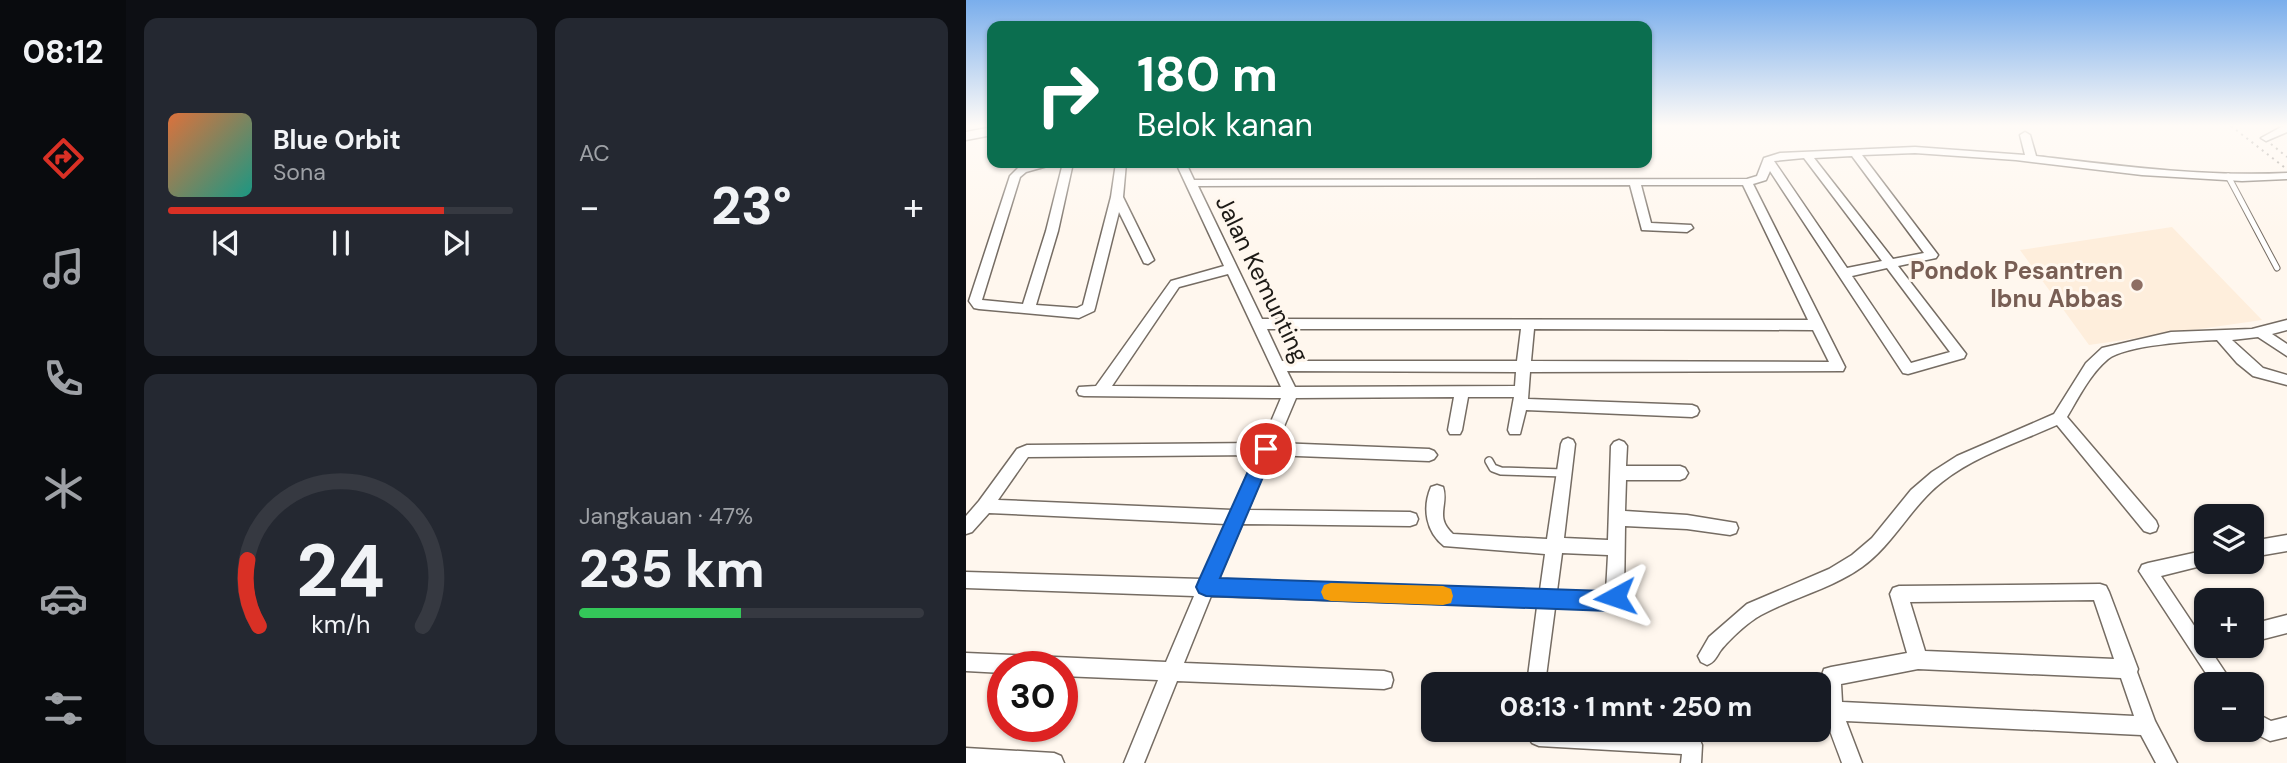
<!DOCTYPE html>
<html lang="id">
<head>
<meta charset="utf-8">
<style>
	:root { --surface:#171b24; --page:#242831; --text:#f1f3f6; --muted:#9ea1a6; --line:#363941; --accent:#d93025 }
	body { margin:0; font-family:"DM Sans",sans-serif; background:var(--page); color:var(--text); height:100vh; display:flex; flex-direction:column; font-size:26px; white-space:nowrap }
	* { box-sizing:border-box; margin:0 }
	p { font-size:23px; color:var(--muted) }
	.icon { flex:none; width:38px; height:38px; fill:none; stroke:currentColor; stroke-width:2; stroke-linecap:round; stroke-linejoin:round }
	.map { position:relative; flex:1; overflow:hidden }
	.side { display:flex; flex-direction:column; gap:18px; padding:18px; background:#0d0f14; width:840px }
	.side>* { flex:none }
	.top-card { position:absolute; left:21px; top:21px; width:665px; height:147px; border-radius:14px; box-shadow:0 2px 5px #0004; background:#0b6e4f; color:#fff; overflow:hidden }
	.tools { position:absolute; left:1228px; top:504px; display:grid; gap:14px }
	.tools a { display:grid; place-items:center; width:70px; height:70px; border-radius:14px; background:var(--surface); box-shadow:0 2px 5px #0004; font-size:35px }
	.speed { position:absolute; left:21px; top:651px; display:flex; gap:14px; font-size:35px; font-weight:700; text-align:center }
	.speed>* { display:grid; place-content:center; width:91px; height:91px; border-radius:50%; background:var(--surface); box-shadow:0 2px 5px #0004; line-height:1 }
	.speed .limit { border:10px solid #d22; background:#fff; color:#111 }
	.pin { position:absolute; display:grid; place-items:center; width:60px; height:60px; color:#fff; margin:-30px; border:4px solid #fff; border-radius:50%; box-shadow:0 2px 7px #0007 }
	.me { position:absolute; width:77px; margin:-38px; rotate:265deg; stroke-linejoin:round; filter:drop-shadow(0 0 5px #0008) }
	.turn { display:flex; align-items:center; gap:24px; height:147px; padding:0 35px; font-size:32px }
	.turn .icon { width:91px; height:91px; stroke-width:2.5 }
	.turn b { display:block; font-size:49px; line-height:60px }
	.big { font-size:52px; font-weight:800; line-height:1.1 }
	.side .widget { flex:1; display:flex; flex-direction:column; justify-content:center; gap:10px; min-width:0; padding:0 24px; border-radius:14px; background:var(--page) }
	.side .dial { align-items:center; gap:0 }
	.dial svg { height:182px; overflow:visible; fill:none; stroke:var(--line); stroke-width:7; stroke-linecap:round; text-anchor:middle }
	.dial text { fill:var(--text); stroke:none }
	.song { display:flex; align-items:center; gap:21px }
	.cover { width:84px; height:84px; border-radius:10px; background:linear-gradient(135deg,hsl(20 70% 55%),hsl(170 70% 35%)) }
	.played { height:7px; border-radius:4px; background:linear-gradient(90deg,var(--accent) 80%,var(--line) 80%) }
	.keys { display:flex; justify-content:space-around; direction:ltr }
	.heat { display:flex; justify-content:space-between; align-items:center; font-size:38px; direction:ltr }
	.charge { height:10px; border-radius:5px; background:linear-gradient(90deg,#34c759 47%,var(--line) 0) }
	.side .tiles { flex:1; display:grid; gap:18px; grid-template-columns:repeat(2,1fr) }
	.trip { position:absolute; left:455px; top:672px; width:410px; height:70px; border-radius:14px; background:var(--surface); box-shadow:0 2px 5px #0004; font-weight:800; line-height:70px; text-align:center }
	main { display:flex; flex:1; min-height:0 }
	.dock { display:flex; flex-direction:column; width:126px; justify-content:space-around; align-items:center; background:#090b0e; color:var(--muted) }
	.dock .icon { width:49px; height:49px }
	.dock .on { color:var(--accent) }
	.dock b { font-size:32px; color:var(--text) }
	.map>svg:first-child { display:block }
</style>
</head>
<body>
<main>
<nav class="dock">
<b>08:12</b>
<svg class="icon on" aria-label="directions" viewBox="0 0 24 24"><path d="M12 3l9 9-9 9-9-9zM9 14v-3h6M13 9l2 2-2 2"/></svg>
<svg class="icon" aria-label="music" viewBox="0 0 24 24"><path d="M9 18V5l10-2v13"/><circle cx="6" cy="18" r="3"/><circle cx="16" cy="16" r="3"/></svg>
<svg class="icon" aria-label="phone" viewBox="0 0 24 24"><path d="M5 4h4l2 5-3 2q2 4 5 5l2-3 5 2v4C11 20 4 13 5 4z"/></svg>
<svg class="icon" aria-label="climate" viewBox="0 0 24 24"><path d="M12 3v18M4 7l16 10M4 17L20 7"/></svg>
<svg class="icon" aria-label="car" viewBox="0 0 24 24"><path d="M5 17H2v-5l4-1 3-4h7l3 4 3 1v5h-3M9 17h6M6 11h13"/><circle cx="7" cy="17" r="2"/><circle cx="17" cy="17" r="2"/></svg>
<svg class="icon" aria-label="filters" viewBox="0 0 24 24"><path d="M4 7h16M4 17h16"/><circle cx="9" cy="7" r="2"/><circle cx="15" cy="17" r="2"/></svg>
</nav>
<section class="side">
<div class="tiles">
<div class="widget">
<div class="song"><i class="cover"></i><div><b>Blue Orbit</b><p>Sona</p></div></div>
<div class="played"></div>
<div class="keys"><svg class="icon" aria-label="previous" viewBox="0 0 24 24"><path d="M18 5L8 12l10 7zM5 5v14"/></svg><svg class="icon" aria-label="pause" viewBox="0 0 24 24"><path d="M8 5v14M16 5v14"/></svg><svg class="icon" aria-label="next" viewBox="0 0 24 24"><path d="M6 5l10 7-10 7zM19 5v14"/></svg></div>
</div>
<div class="widget"><p>AC</p>
<div class="heat"><a>−</a><b class="big">23°</b><a>+</a></div>
</div>
<div class="widget dial"><svg viewBox="0 0 100 80">
<path d="M14 69A42 42 0 1 1 86 69"/>
<path d="M14 69A42 42 0 0 1 9 40" stroke="#d93025"/>
<text x="50" y="56" font-size="32" font-weight="700">24</text>
<text x="50" y="72" font-size="11">km/h</text>
</svg></div>
<div class="widget"><p>Jangkauan · 47%</p><b class="big">235 km</b><div class="charge"></div></div>
</div>
</section>
<div class="map">
<svg width="1321" height="763" viewBox="0 0 1321 763">
	<rect width="100%" height="100%" fill="#fff7ee"/>
	<path fill="#feeedc" d="M1206 227 1296 320 1123 345 1054 250Z"/>
	<g fill="none" stroke-linecap="round" stroke-linejoin="round">
		<g stroke="#756c63" stroke-width="7">
			<path id="lane-far1" d="M1262 176 1311 268"/>
		</g>
		<g stroke="#756c63" stroke-width="10">
			<path id="lane" d="M523 461 527 468 535 471 598 473"/>
		</g>
		<g stroke="#756c63" stroke-width="3">
			<path id="street" d="M1317 126H1321V132L1300 141 1295 138Z
				M1059 132 1064 135 1070 156C1154 166 1237 177 1321 173V179L1276 181 1176 175 1050 160 949 153 896 155 972 255 970 258 932 266 1000 354 998 358 942 374 937 373 804 171 800 180 787 184 879 367 877 371 564 372 562 399 726 405 731 407 733 411 731 415 726 417 560 410 554 434H544L542 430 548 397H502L496 430 494 434H484L482 430 488 397 330 398 311 443 463 449 468 451 471 455 468 459 463 461 305 455 282 510 444 512 450 514 452 519 450 524 444 526 276 524 252 580 574 590 579 554 478 546C460 532 456 508 465 487L471 485 477 487C483 505 468 517 487 534L581 539 595 444 597 440 602 438 607 440 609 444 598 538 642 540 645 446 648 442 653 440 658 442 661 446 660 466H714L719 468 722 473 719 478 714 480H660L659 511 721 515 770 523 772 528 770 533 764 535 721 529 659 526 658 597 651 607 645 609 589 608 579 684H561L571 607 245 596 218 663 418 671 425 673 427 680 425 687 418 689 211 681 178 763H158L192 680 96 676V667H37V673L0 671V653L200 662 228 596 0 588V572L235 579 260 524 23 513 6 532 0 534V516L13 501 51 449 61 445 296 443 315 398 118 396 113 395 111 391 113 387 130 386 205 281 258 266 210 163H220L228 180 781 179 791 176 798 158 814 153 949 147 1059 155 1054 135ZM886 156 958 253 927 259 848 158ZM838 158 916 261 881 268 808 161ZM664 185 676 230 721 232 727 228 725 225 685 223 675 185H777L842 320 296 319 232 186ZM921 268 984 352 945 363 886 276ZM262 274 315 387 146 386 213 287ZM301 329H555L551 361H316ZM568 329 847 330 863 362 565 361ZM321 371 550 372 549 386 329 387ZM290 455 266 510 32 500 62 457ZM596 553 642 555 640 592 591 591Z
				M74 163H92L60 172 54 177 16 300 57 304 80 231 97 163H107L92 231 70 305 111 308 117 305 145 197 150 163H160L157 197 188 260 182 264 178 263 153 212 129 308 128 311 113 318 13 309 8 308 3 301 44 176 52 168Z
				M1321 320V330L1306 334 1321 344V356L1292 337 1266 340 1297 368 1321 375V385L1287 376 1271 363 1251 340C1228 341 1160 345 1142 359 1124 374 1113 397 1101 417L1190 521 1192 526 1190 531 1184 533 1178 531 1091 425C1053 442 1009 456 976 482 945 506 928 544 896 567 865 589 828 597 795 615 782 622 764 639 755 650 750 657 749 662 741 665L735 662 732 656 743 637 781 604 863 569 886 555 906 538 945 490 966 472 991 456 1088 414 1120 363 1136 348 1205 332 1286 329Z
				M1321 535V551L1286 557V541Z
				M1241 550V562H1248L1247 563 1195 576 1267 684H1247L1173 571 1176 565 1182 563Z
				M1134 584 1140 586 1143 592 1172 669 1171 672 1189 721 1211 763H1190L1175 735 880 721 896 763H876C867 737 847 696 858 669L865 667 941 653 924 594 927 588 933 586ZM1128 600 1148 659 959 651 944 602ZM952 669 1155 678 1168 716 876 702 875 684Z
				M1321 615V633L1286 642V624Z
				M1286 711 1305 721 1321 717V737L1304 741 1282 730H1286Z
				M557 730H634L726 735 733 738 736 745 735 763H715L716 754 573 746 566 743Z
				M0 748 88 753 95 756 98 763H0Z"/>
		</g>
		<g stroke="#756c63" stroke-width="3">
			<path id="secondary" d="M26 127V135L0 140V132Z"/>
		</g>
		<path stroke="#87817b" stroke-width="2" stroke-dasharray="2 4.5" stroke-linecap="butt" d="M1265 126 1318 167
			M1305 144 1321 157"/>
		<use href="#lane-far1" stroke="#fff" stroke-width="5"/>
		<use href="#lane" stroke="#fff" stroke-width="7"/>
		<use href="#street" fill="#fff" fill-rule="evenodd"/>
		<use href="#secondary" fill="#fff" fill-rule="evenodd"/>
	</g>
	<linearGradient id="sky" x2="0" y2="1"><stop stop-color="#7aaeec"/><stop offset="0.54" stop-color="#fffbf7"/><stop offset="1" stop-color="#fffbf7" stop-opacity="0"/></linearGradient>
	<rect width="1321" height="233" fill="url(#sky)"/>
	<path fill="#1a73e8" stroke="#114b97" stroke-width="2" d="M300 441 306 444 309 449 254 578 640 591 649 587 656 590 659 597 656 603 643 611 240 596 233 593 230 587 233 580 292 449 294 444Z"/>
	<path fill="#f59e0b" d="M365 583 477 586 485 589 487 596 485 603 477 605 365 601 358 599 355 592 358 585Z"/>
	<circle fill="#8d6e63" stroke="#fff7ee" stroke-width="2.5" cx="1171" cy="285" r="7"/>
	<g text-anchor="middle" stroke-width="6" stroke-linejoin="round" paint-order="stroke">
		<g font-size="24" font-weight="bold" fill="#785e54" stroke="#fff7ee" text-anchor="end">
			<text x="1157" y="279">Pondok Pesantren<tspan x="1157" dy="28">Ibnu Abbas</tspan></text>
		</g>
		<g font-size="24" fill="#1d1a16" stroke="#fff7ee">
			<text transform="translate(296 279) rotate(64)" y="8">Jalan Kemunting</text>
		</g>
	</g>
</svg>
<div class="tools">
<a><svg class="icon" aria-label="layers" viewBox="0 0 24 24"><path d="M12 4l9 5-9 5-9-5zM3 14l9 5 9-5"/></svg></a>
<a>+</a>
<a>−</a>
</div>
<div class="speed"><div class="limit">30</div></div>
<div class="pin" style="left:300px;top:449px;background:#d93025"><svg class="icon" aria-label="arrive" viewBox="0 0 24 24"><path d="M6 21V4h12l-3 4 3 4H6"/></svg></div>
<svg class="me" style="left:649px;top:597px" viewBox="-20 -20 40 40"><path d="M0-17L14 15 0 8-14 15z" fill="#1a73e8" stroke="#fff" stroke-width="4"/></svg>
<div class="trip">08:13 · 1 mnt · 250 m</div>
<div class="top-card">
<div class="turn"><svg class="icon" aria-label="right" viewBox="0 0 24 24"><path d="M7 20v-9h11M14 6l5 5-5 5"/></svg><div><b>180 m</b>Belok kanan</div></div>
</div>
</div>
</main>
</body>
</html>
